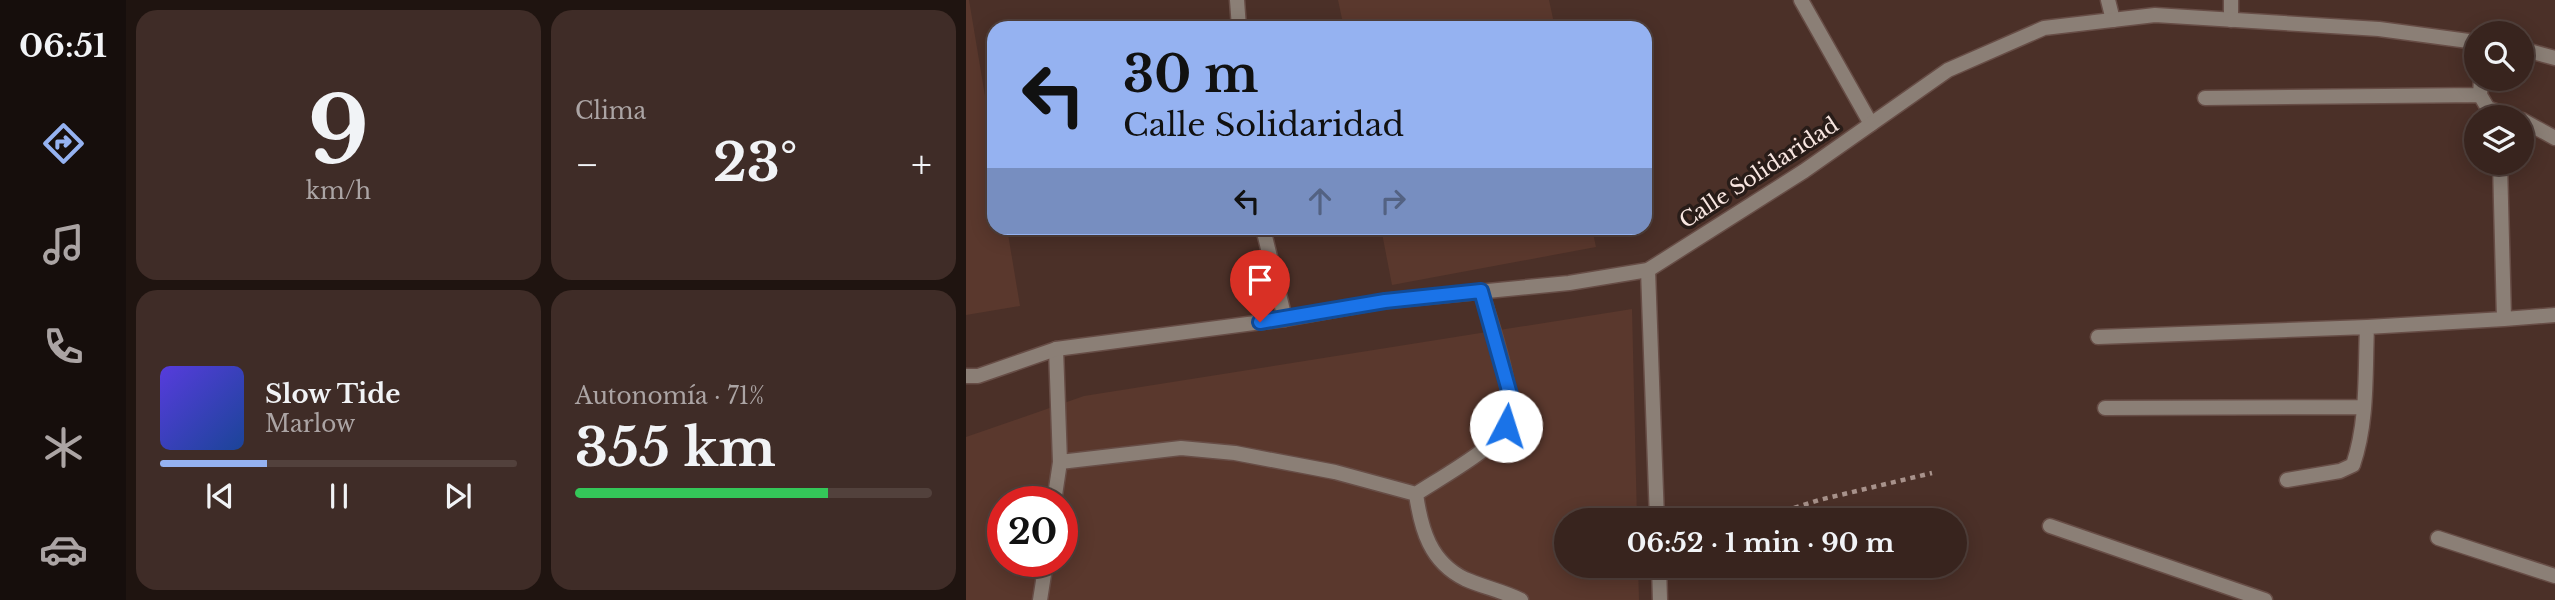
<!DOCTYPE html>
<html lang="es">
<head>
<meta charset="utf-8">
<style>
	:root { --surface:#38241e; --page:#3f2c27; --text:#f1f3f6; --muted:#aba4a4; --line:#52413c; --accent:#95b2f1 }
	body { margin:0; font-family:"Libre Baskerville",serif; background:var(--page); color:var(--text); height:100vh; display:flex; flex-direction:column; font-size:26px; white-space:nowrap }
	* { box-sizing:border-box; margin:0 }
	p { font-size:23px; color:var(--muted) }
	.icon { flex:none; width:38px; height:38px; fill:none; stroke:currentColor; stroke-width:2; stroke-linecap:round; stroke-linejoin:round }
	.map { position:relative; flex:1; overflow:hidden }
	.details { display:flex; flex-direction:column; gap:10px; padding:10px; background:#1f1410; width:840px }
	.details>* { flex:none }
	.hud { position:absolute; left:21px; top:21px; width:665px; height:214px; border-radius:21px; box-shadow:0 4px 18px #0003,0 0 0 2px var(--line); background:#95b2f1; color:#111; overflow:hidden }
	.tools { position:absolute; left:1498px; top:21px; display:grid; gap:14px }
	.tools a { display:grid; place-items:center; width:70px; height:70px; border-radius:50%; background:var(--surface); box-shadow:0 4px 18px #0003,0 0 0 2px var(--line); font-size:35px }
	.speed { position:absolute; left:21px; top:486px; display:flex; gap:14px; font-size:35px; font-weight:700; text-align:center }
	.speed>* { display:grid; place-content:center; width:91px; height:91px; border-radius:50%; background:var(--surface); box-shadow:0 4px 18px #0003,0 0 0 2px var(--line); line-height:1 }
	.speed .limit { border:10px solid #d22; background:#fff; color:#111 }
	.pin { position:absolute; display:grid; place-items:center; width:60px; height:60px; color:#fff; margin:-72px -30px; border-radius:50% 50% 50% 0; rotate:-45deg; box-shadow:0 0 7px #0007 }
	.pin .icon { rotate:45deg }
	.me { position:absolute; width:77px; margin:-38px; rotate:5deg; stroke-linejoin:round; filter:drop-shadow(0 0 5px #0008) }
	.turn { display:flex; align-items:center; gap:24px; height:147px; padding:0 21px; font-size:32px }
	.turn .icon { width:91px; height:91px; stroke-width:2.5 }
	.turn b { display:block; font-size:49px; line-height:60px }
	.lanes { display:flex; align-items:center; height:66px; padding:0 21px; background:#0003; justify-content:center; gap:35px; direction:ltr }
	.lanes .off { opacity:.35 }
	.big { font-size:52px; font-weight:800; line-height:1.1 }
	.details .tile { flex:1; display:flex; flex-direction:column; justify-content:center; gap:10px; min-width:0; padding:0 24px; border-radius:21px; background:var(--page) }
	.details .dial { align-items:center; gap:0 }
	.dial b { font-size:91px; line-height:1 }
	.song { display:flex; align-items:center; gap:21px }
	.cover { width:84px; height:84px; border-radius:10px; background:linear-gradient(135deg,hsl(250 70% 55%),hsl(220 70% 35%)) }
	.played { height:7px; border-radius:4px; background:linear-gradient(90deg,var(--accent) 30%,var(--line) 30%) }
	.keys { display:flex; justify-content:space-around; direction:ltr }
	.heat { display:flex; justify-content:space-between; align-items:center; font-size:38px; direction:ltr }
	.charge { height:10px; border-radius:5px; background:linear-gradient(90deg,#34c759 71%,var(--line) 0) }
	.details .tiles { flex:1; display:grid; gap:10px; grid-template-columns:repeat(2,1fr) }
	.trip { position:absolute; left:588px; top:508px; width:413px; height:70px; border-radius:35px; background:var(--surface); box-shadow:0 4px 18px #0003,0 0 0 2px var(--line); font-weight:800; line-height:70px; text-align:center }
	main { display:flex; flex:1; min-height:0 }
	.dock { display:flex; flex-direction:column; width:126px; justify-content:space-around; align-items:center; background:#160e0c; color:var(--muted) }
	.dock .icon { width:49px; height:49px }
	.dock .on { color:var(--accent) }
	.dock b { font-size:32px; color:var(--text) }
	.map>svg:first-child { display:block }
</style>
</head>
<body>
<main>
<nav class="dock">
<b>06:51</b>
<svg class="icon on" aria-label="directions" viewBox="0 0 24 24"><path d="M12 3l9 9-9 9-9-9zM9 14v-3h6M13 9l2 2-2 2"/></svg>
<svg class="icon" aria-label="music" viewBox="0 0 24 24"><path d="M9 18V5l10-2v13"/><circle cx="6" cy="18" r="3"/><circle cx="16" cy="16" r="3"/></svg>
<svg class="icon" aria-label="phone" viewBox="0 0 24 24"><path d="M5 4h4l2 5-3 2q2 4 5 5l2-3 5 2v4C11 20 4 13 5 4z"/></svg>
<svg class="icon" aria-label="climate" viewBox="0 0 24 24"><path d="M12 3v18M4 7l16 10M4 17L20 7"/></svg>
<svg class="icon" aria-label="car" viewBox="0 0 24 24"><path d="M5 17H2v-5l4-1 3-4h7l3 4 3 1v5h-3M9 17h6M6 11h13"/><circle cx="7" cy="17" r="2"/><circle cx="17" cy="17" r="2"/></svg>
</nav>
<section class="details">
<div class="tiles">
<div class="tile dial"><b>9</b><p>km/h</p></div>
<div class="tile"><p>Clima</p>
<div class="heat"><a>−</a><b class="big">23°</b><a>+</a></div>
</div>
<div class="tile">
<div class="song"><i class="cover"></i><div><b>Slow Tide</b><p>Marlow</p></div></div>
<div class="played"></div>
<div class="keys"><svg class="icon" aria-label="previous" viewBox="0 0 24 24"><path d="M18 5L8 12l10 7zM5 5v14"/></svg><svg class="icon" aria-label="pause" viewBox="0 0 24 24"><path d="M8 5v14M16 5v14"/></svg><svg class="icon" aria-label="next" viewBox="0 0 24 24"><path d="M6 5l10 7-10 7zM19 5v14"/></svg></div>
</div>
<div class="tile"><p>Autonomía · 71%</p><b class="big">355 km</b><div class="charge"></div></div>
</div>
</section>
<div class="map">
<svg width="1589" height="600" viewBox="0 0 1589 600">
	<rect width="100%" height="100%" fill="#4b3028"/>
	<path fill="#5a382d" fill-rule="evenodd" d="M0 0H3L28 150V228H41L54 306 0 315Z
		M372 0H583L589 28H378Z
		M415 228H626L630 247 426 285Z
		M666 309 671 520H600V565H672L673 600H0V437L118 396ZM37 502H96V562H37Z"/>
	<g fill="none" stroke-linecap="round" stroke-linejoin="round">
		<g stroke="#674d46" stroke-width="17">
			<path id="service" d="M271 0 273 28
				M835 0 905 124
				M1142 0 1147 20
				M1265 0V20
				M1515 79 1514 95 1527 117
				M1239 98 1514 95
				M1524 109 1548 117
				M1556 120 1589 138
				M297 228 319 319
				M682 270 691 520
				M1538 319 1589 315
				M1132 337 1401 327 1538 319 1534 163
				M1139 408 1398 407
				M94 462 215 448 269 453 369 472 450 494C455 529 464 562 499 579 517 587 537 591 555 600
				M1321 480 1374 471 1387 465C1402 421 1399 373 1401 327
				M450 494C471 480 530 447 540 427 553 400 524 321 515 291
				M88 502 94 462 90 349
				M1084 526 1299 600
				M1472 538 1589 576
				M693 565 694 600
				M74 600 80 562"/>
		</g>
		<g stroke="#674d46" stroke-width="17">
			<path id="minor" d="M1556 49 1589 58
				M0 376H12L90 349 319 319 419 301 603 283 682 270 838 171 982 70 1078 28 1189 15 1413 29 1510 42"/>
		</g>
		<path stroke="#a8928b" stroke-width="4.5" stroke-dasharray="5 5" stroke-linecap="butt" d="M790 520 853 500 966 473"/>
		<use href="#service" stroke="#8b7f76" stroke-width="14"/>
		<use href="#minor" stroke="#8b7f76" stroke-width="14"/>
	</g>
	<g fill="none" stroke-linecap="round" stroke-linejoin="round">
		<g stroke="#114b97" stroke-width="18">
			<path id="route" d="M294 322 419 301 515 291 545 398 540 426"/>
		</g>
		<use href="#route" stroke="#1a73e8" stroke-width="12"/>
	</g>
	<g text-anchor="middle" stroke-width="7" stroke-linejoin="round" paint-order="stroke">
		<g font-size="21" fill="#f8e6e1" stroke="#281c18">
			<text transform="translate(793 173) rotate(-33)" y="7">Calle Solidaridad</text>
		</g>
	</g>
</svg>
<div class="tools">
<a><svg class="icon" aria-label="search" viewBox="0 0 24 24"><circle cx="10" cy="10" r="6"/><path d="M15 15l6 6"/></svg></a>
<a><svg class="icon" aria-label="layers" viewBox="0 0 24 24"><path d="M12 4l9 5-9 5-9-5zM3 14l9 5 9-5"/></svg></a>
</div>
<div class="speed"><div class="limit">20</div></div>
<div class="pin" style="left:294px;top:322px;background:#d93025"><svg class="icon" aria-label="arrive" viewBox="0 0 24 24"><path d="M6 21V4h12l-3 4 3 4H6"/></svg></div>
<svg class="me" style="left:540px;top:426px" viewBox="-20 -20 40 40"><circle r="19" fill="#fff"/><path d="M0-13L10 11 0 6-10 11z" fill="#1a73e8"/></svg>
<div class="trip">06:52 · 1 min · 90 m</div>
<div class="hud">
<div class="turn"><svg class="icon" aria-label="left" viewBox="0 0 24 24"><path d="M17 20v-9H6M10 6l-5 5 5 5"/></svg><div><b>30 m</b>Calle Solidaridad</div></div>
<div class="lanes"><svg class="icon" aria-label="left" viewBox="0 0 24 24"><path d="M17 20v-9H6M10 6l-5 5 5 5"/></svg><svg class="icon off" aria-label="ahead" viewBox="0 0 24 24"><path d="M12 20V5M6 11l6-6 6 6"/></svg><svg class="icon off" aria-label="right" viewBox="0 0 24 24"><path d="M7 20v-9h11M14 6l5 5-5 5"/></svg></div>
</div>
</div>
</main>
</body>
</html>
